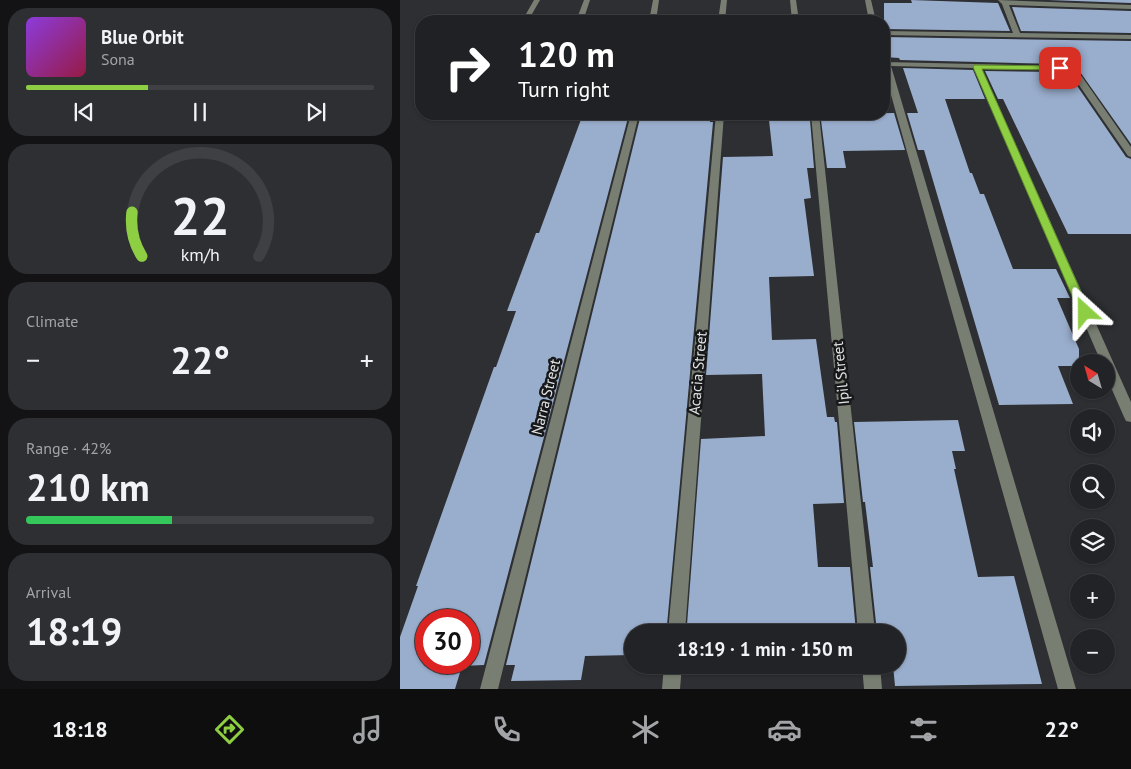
<!DOCTYPE html>
<html lang="en">
<head>
<meta charset="utf-8">
<style>
	:root { --surface:#222326; --page:#2e2f32; --text:#f1f3f6; --muted:#a2a4a7; --line:#3f4043; --accent:#8ece43 }
	body { margin:0; font-family:"PT Sans",sans-serif; background:var(--page); color:var(--text); height:100vh; display:flex; flex-direction:column; font-size:19px; white-space:nowrap }
	* { box-sizing:border-box; margin:0 }
	p { font-size:16px; color:var(--muted) }
	.icon { flex:none; width:28px; height:28px; fill:none; stroke:currentColor; stroke-width:2; stroke-linecap:round; stroke-linejoin:round }
	.map { position:relative; flex:1; overflow:hidden }
	.details { display:flex; flex-direction:column; gap:8px; padding:8px; background:#131315; width:400px }
	.details>* { flex:none }
	.banner { position:absolute; left:15px; top:15px; width:475px; height:105px; border-radius:20px; box-shadow:0 1px 4px #0004,0 0 0 1px var(--line); background:#202124; color:#fff; overflow:hidden }
	.needle { width:32px; rotate:323deg }
	.controls { position:absolute; left:670px; top:354px; display:grid; gap:10px }
	.controls a { display:grid; place-items:center; width:45px; height:45px; border-radius:50%; background:var(--surface); box-shadow:0 1px 4px #0004,0 0 0 1px var(--line); font-size:25px }
	.speed { position:absolute; left:15px; top:609px; display:flex; gap:10px; font-size:25px; font-weight:700; text-align:center }
	.speed>* { display:grid; place-content:center; width:65px; height:65px; border-radius:50%; background:var(--surface); box-shadow:0 1px 4px #0004,0 0 0 1px var(--line); line-height:1 }
	.speed .limit { border:8px solid #d22; background:#fff; color:#111 }
	.pin { position:absolute; display:grid; place-items:center; width:42px; height:42px; color:#fff; margin:-21px; border-radius:10px; box-shadow:0 2px 8px #0006 }
	.me { position:absolute; width:55px; margin:-28px; rotate:336deg; stroke-linejoin:round; filter:drop-shadow(0 0 4px #0008) }
	.turn { display:flex; align-items:center; gap:18px; height:105px; padding:0 20px; font-size:22px }
	.turn .icon { width:65px; height:65px; stroke-width:2.5 }
	.turn b { display:block; font-size:35px; line-height:42px }
	.big { font-size:38px; font-weight:700; line-height:1.1 }
	.details .widget { flex:1; display:flex; flex-direction:column; justify-content:center; gap:8px; min-width:0; padding:0 18px; border-radius:20px; background:var(--page) }
	.details .dial { align-items:center; gap:0 }
	.dial svg { height:130px; overflow:visible; fill:none; stroke:var(--line); stroke-width:7; stroke-linecap:round; text-anchor:middle }
	.dial text { fill:var(--text); stroke:none }
	.song { display:flex; align-items:center; gap:15px }
	.cover { width:60px; height:60px; border-radius:8px; background:linear-gradient(135deg,hsl(270 70% 55%),hsl(340 70% 35%)) }
	.played { height:5px; border-radius:2px; background:linear-gradient(90deg,var(--accent) 35%,var(--line) 35%) }
	.keys { display:flex; justify-content:space-around; direction:ltr }
	.heat { display:flex; justify-content:space-between; align-items:center; font-size:28px; direction:ltr }
	.charge { height:8px; border-radius:4px; background:linear-gradient(90deg,#34c759 42%,var(--line) 0) }
	.trip { position:absolute; left:224px; top:624px; width:282px; height:50px; border-radius:25px; background:var(--surface); box-shadow:0 1px 4px #0004,0 0 0 1px var(--line); font-weight:700; line-height:50px; text-align:center }
	.menu { display:flex; height:80px; justify-content:space-around; align-items:center; background:#0e0e0f; color:var(--muted) }
	.menu .icon { width:35px; height:35px }
	.menu .selected { color:var(--accent) }
	.menu b { font-size:22px; color:var(--text) }
	main { display:flex; flex:1; min-height:0 }
	.map>svg:first-child { display:block }
</style>
</head>
<body>
<main>
<section class="details">
<div class="widget">
<div class="song"><i class="cover"></i><div><b>Blue Orbit</b><p>Sona</p></div></div>
<div class="played"></div>
<div class="keys"><svg class="icon" aria-label="previous" viewBox="0 0 24 24"><path d="M18 5L8 12l10 7zM5 5v14"/></svg><svg class="icon" aria-label="pause" viewBox="0 0 24 24"><path d="M8 5v14M16 5v14"/></svg><svg class="icon" aria-label="next" viewBox="0 0 24 24"><path d="M6 5l10 7-10 7zM19 5v14"/></svg></div>
</div>
<div class="widget dial"><svg viewBox="0 0 100 80">
<path d="M14 69A42 42 0 1 1 86 69"/>
<path d="M14 69A42 42 0 0 1 8 42" stroke="#8ece43"/>
<text x="50" y="56" font-size="32" font-weight="700">22</text>
<text x="50" y="72" font-size="11">km/h</text>
</svg></div>
<div class="widget"><p>Climate</p>
<div class="heat"><a>−</a><b class="big">22°</b><a>+</a></div>
</div>
<div class="widget"><p>Range · 42%</p><b class="big">210 km</b><div class="charge"></div></div>
<div class="widget"><p>Arrival</p><b class="big">18:19</b></div>
</section>
<div class="map">
<svg width="731" height="689" viewBox="0 0 731 689">
	<rect width="100%" height="100%" fill="#2e2f32"/>
	<path fill="#99adcc" fill-rule="evenodd" d="M511 0 598 3 610 31 484 29V3H512Z
		M648 0H731V3Z
		M612 7 731 11V33L621 31Z
		M484 37 731 41V144L678 69 660 64 500 60 499 58 484 57Z
		M503 68 573 70 585 99H545L570 173H572L580 194H584L613 269H656L670 298H657L679 349V366H658L673 404 599 405 524 150H518L507 113H518Z
		M585 71 659 72 671 77 726 157 731 159V234H668L603 99H598Z
		M494 113 505 150 443 151 446 168H427L421 120 425 119 424 114Z
		M183 114H229L84 665 62 666 55 689H0V637L18 586H16L94 367H96L116 311H107L136 233H139ZM26 620H69V662H26Z
		M241 114H311L310 122H313L267 625H260V632H232V655L185 656 181 680 111 681 115 665H106Z
		M369 120H410L414 168H407L411 198 404 199 414 276 369 277 372 340 416 339 427 417H434L435 422H437L444 503 413 504 418 567H450L456 632H370V629L329 630V625H287L301 439 365 436 362 374 306 375 323 157 373 156Z
		M558 420 565 451H552L556 469H554L578 577 614 576 642 684 495 686 493 665H498V632H477L470 567H473L465 502H463L454 422Z"/>
	<g fill="none" stroke-linecap="round" stroke-linejoin="round">
		<path fill="#787f72" fill-rule="evenodd" d="M134 0H140L128 21H122Z
			M184 0H190L183 21H176Z
			M253 0H259L256 21H249Z
			M321 0H327L325 21H318Z
			M390 0H396L399 21H392Z
			M465 0H471L476 21H469Z
			M598 0 731 5V9L609 5 620 33 731 35V39L484 35V31L613 33 602 4Z
			M484 62 660 66 678 71 731 147V157L728 156 672 75 659 70 582 69 731 402V422L726 421 724 417 706 376V362H701L574 68 491 66 676 689H658L484 70Z
			M231 114H239L98 689H80Z
			M316 114H324L285 632H268Z
			M411 114H419L475 632H458Z
			M264 665H282L280 689H262Z
			M462 665H480L482 689H464Z"/>
	</g>
	<path fill="#8ece43" stroke="#5c862c" d="M574 65 660 66 663 68 660 70 582 69 690 312 689 314H681L679 312 573 67Z"/>
	<g text-anchor="middle" stroke-width="5" stroke-linejoin="round" paint-order="stroke">
		<g font-size="15" fill="#e3e4e6" stroke="#171819">
			<text transform="translate(298 373) rotate(-85)" y="5">Acacia Street</text>
			<text transform="translate(441 373) rotate(-96)" y="5">Ipil Street</text>
			<text transform="translate(146 397) rotate(-76)" y="5">Narra Street</text>
		</g>
	</g>
</svg>
<div class="controls">
<a><svg class="needle" viewBox="-14 -14 28 28"><path d="M0-13l5 13h-10z" fill="#e53935"/><path d="M0 13l5-13h-10z" fill="#a2a4a7"/></svg></a>
<a><svg class="icon" aria-label="sound" viewBox="0 0 24 24"><path d="M4 9h4l5-4v14l-5-4H4zM17 9q2 3 0 6"/></svg></a>
<a><svg class="icon" aria-label="search" viewBox="0 0 24 24"><circle cx="10" cy="10" r="6"/><path d="M15 15l6 6"/></svg></a>
<a><svg class="icon" aria-label="layers" viewBox="0 0 24 24"><path d="M12 4l9 5-9 5-9-5zM3 14l9 5 9-5"/></svg></a>
<a>+</a>
<a>−</a>
</div>
<div class="speed"><div class="limit">30</div></div>
<div class="pin" style="left:660px;top:68px;background:#d93025"><svg class="icon" aria-label="arrive" viewBox="0 0 24 24"><path d="M6 21V4h12l-3 4 3 4H6"/></svg></div>
<svg class="me" style="left:685px;top:312px" viewBox="-20 -20 40 40"><path d="M0-17L14 15 0 8-14 15z" fill="#8ece43" stroke="#fff" stroke-width="4"/></svg>
<div class="trip">18:19 · 1 min · 150 m</div>
<div class="banner">
<div class="turn"><svg class="icon" aria-label="right" viewBox="0 0 24 24"><path d="M7 20v-9h11M14 6l5 5-5 5"/></svg><div><b>120 m</b>Turn right</div></div>
</div>
</div>
</main>
<nav class="menu">
<b>18:18</b>
<svg class="icon selected" aria-label="directions" viewBox="0 0 24 24"><path d="M12 3l9 9-9 9-9-9zM9 14v-3h6M13 9l2 2-2 2"/></svg>
<svg class="icon" aria-label="music" viewBox="0 0 24 24"><path d="M9 18V5l10-2v13"/><circle cx="6" cy="18" r="3"/><circle cx="16" cy="16" r="3"/></svg>
<svg class="icon" aria-label="phone" viewBox="0 0 24 24"><path d="M5 4h4l2 5-3 2q2 4 5 5l2-3 5 2v4C11 20 4 13 5 4z"/></svg>
<svg class="icon" aria-label="climate" viewBox="0 0 24 24"><path d="M12 3v18M4 7l16 10M4 17L20 7"/></svg>
<svg class="icon" aria-label="car" viewBox="0 0 24 24"><path d="M5 17H2v-5l4-1 3-4h7l3 4 3 1v5h-3M9 17h6M6 11h13"/><circle cx="7" cy="17" r="2"/><circle cx="17" cy="17" r="2"/></svg>
<svg class="icon" aria-label="filters" viewBox="0 0 24 24"><path d="M4 7h16M4 17h16"/><circle cx="9" cy="7" r="2"/><circle cx="15" cy="17" r="2"/></svg>
<b>22°</b>
</nav>
</body>
</html>
